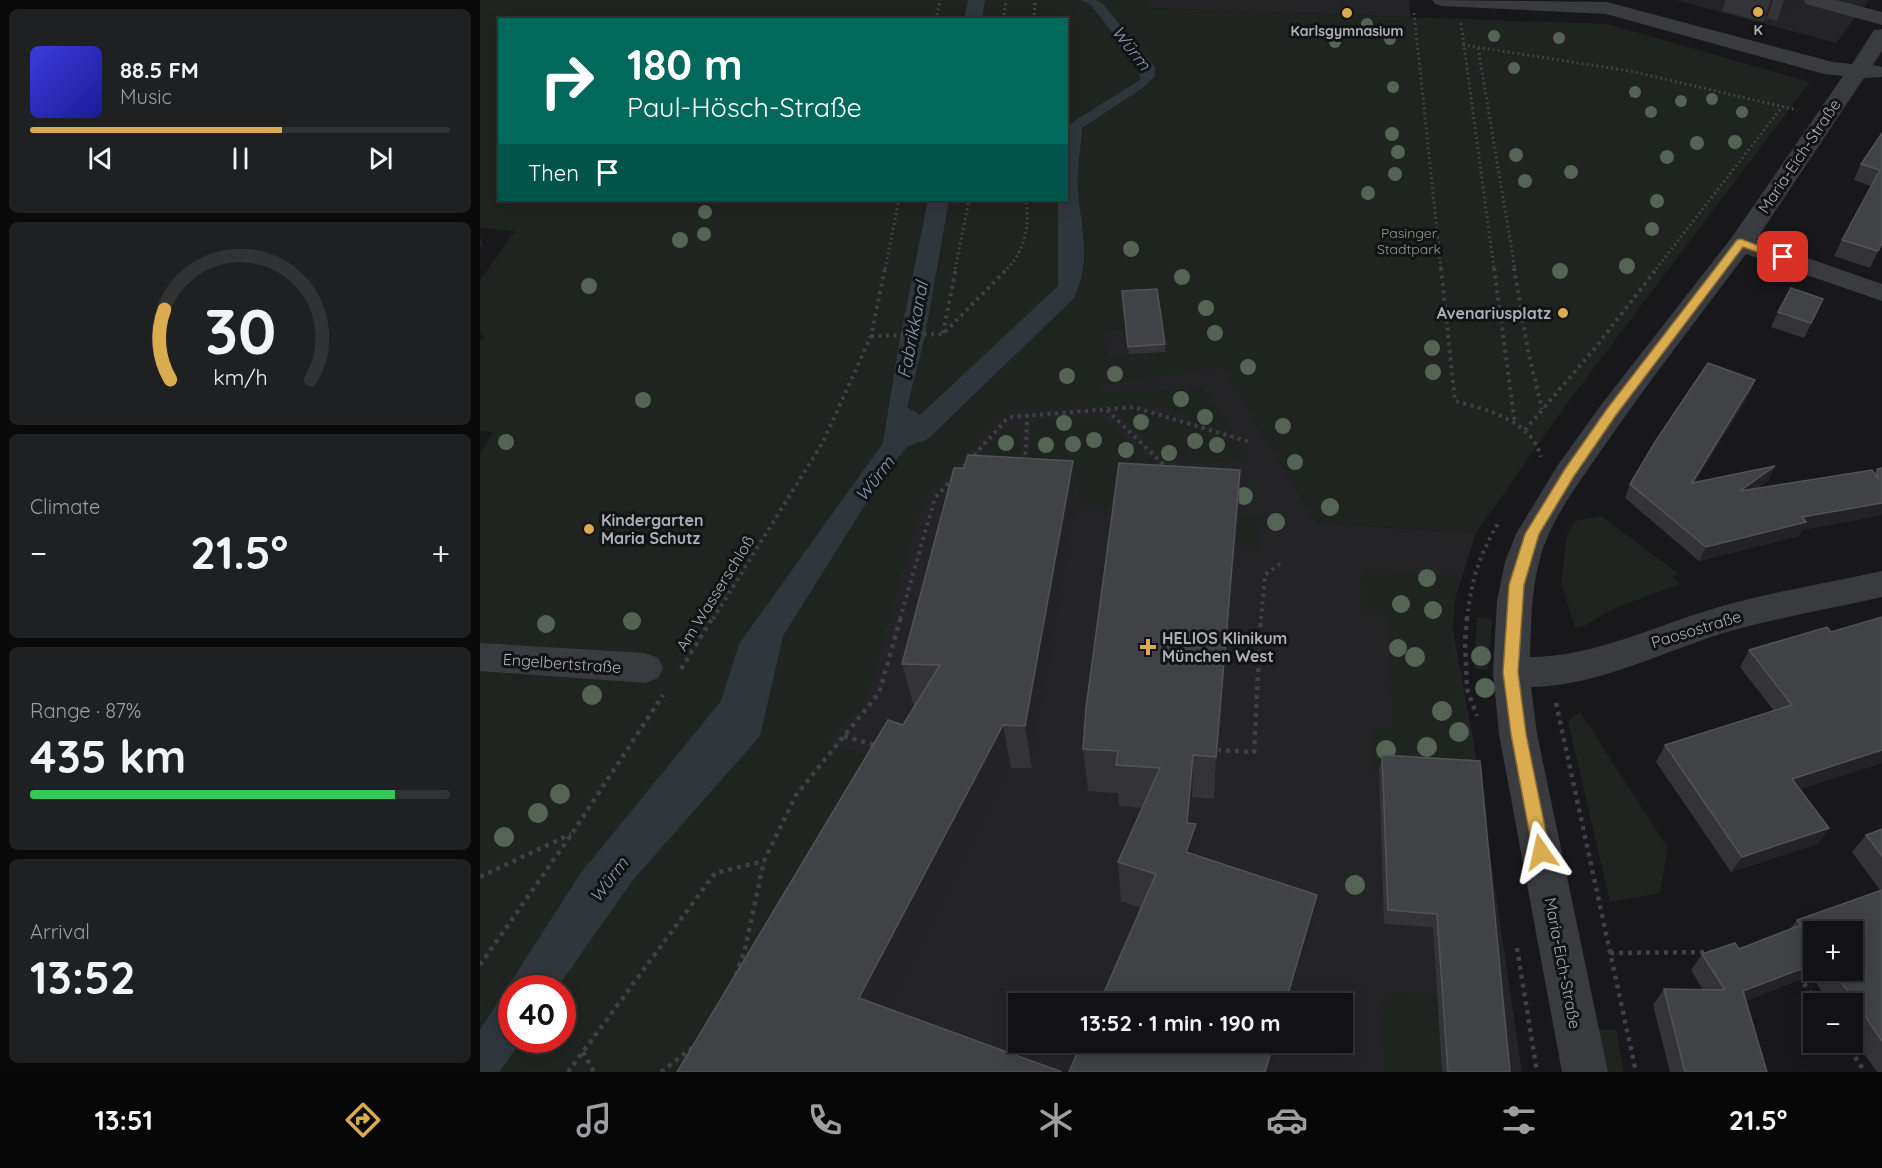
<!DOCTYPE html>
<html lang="en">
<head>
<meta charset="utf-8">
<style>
	:root { --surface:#121214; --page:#1f2022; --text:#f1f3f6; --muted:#9c9ea0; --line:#313234; --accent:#dbab4f }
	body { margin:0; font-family:Quicksand,sans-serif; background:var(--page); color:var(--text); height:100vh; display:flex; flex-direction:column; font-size:22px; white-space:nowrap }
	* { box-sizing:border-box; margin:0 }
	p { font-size:20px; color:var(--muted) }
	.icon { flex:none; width:33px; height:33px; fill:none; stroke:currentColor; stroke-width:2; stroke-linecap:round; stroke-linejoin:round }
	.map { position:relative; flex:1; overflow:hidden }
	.panel { display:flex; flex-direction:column; gap:9px; padding:9px; background:#0a0a0b; width:480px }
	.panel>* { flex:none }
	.guide { position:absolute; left:18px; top:18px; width:570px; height:183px; border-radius:0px; box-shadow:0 3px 15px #0003,0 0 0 2px var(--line); background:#00695c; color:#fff; overflow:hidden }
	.buttons { position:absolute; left:1323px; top:921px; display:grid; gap:12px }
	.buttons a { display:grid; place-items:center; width:60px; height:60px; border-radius:0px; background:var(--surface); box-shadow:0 3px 15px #0003,0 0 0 2px var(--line); font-size:30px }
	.speed { position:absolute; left:18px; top:975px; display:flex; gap:12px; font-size:30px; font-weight:700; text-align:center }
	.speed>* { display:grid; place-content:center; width:78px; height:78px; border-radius:50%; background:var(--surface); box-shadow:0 3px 15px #0003,0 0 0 2px var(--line); line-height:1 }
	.speed .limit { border:9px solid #d22; background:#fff; color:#111 }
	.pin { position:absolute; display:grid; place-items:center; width:51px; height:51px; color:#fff; margin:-26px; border-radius:12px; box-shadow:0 3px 9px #0006 }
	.me { position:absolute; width:66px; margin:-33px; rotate:349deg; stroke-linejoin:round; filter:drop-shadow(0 0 4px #0008) }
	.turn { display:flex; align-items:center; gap:21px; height:126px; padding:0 30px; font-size:27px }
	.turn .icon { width:78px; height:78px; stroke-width:2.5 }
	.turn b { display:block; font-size:42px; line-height:51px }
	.then { display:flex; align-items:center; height:57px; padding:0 30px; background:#0003; gap:12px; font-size:22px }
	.big { font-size:45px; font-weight:800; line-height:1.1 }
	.panel .widget { flex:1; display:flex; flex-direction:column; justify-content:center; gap:9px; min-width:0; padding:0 21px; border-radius:9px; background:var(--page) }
	.panel .dial { align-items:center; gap:0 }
	.dial svg { height:156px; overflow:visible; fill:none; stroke:var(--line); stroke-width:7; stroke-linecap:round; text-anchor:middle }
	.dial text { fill:var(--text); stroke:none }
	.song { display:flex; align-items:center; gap:18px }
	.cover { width:72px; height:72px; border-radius:9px; background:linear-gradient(135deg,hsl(240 70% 55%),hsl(240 70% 35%)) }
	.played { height:6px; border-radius:3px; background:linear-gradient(90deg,var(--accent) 60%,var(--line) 60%) }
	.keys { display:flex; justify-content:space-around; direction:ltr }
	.heat { display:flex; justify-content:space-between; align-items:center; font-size:33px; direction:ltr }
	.charge { height:9px; border-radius:4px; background:linear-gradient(90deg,#34c759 87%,var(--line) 0) }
	.trip { position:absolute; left:528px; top:993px; width:345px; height:60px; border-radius:0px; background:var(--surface); box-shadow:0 3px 15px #0003,0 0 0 2px var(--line); font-weight:800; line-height:60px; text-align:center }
	.dock { display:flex; height:96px; justify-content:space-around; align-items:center; background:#070708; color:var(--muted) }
	.dock .icon { width:42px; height:42px }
	.dock .selected { color:var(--accent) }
	.dock b { font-size:27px; color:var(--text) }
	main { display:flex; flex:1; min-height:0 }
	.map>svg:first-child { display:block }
</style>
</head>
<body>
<main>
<section class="panel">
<div class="widget">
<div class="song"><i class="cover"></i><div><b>88.5 FM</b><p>Music</p></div></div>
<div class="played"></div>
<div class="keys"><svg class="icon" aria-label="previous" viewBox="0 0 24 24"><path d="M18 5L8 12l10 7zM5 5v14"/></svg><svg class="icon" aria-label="pause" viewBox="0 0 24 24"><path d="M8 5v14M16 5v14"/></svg><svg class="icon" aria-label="next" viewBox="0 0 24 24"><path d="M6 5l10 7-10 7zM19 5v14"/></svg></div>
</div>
<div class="widget dial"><svg viewBox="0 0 100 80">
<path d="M14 69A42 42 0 1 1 86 69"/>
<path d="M14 69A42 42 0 0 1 11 33" stroke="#dbab4f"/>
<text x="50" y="56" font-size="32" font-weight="700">30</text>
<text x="50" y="72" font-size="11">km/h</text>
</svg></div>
<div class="widget"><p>Climate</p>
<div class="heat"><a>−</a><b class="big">21.5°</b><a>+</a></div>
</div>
<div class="widget"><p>Range · 87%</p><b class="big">435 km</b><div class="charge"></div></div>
<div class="widget"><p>Arrival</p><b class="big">13:52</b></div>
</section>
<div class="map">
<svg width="1402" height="1072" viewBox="0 0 1402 1072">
	<rect width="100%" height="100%" fill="#18181a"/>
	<path fill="#242427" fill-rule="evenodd" d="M671 0H929L931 17 669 8Z
		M1195 0H1389L1356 43Z
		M664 232 836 523 996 533 970 615 994 745 1042 1072H59L231 854 416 490ZM538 1004H862V1042H538Z"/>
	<path fill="#1f2420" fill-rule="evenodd" d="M0 0H671L670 8 1128 24 1330 82 1083 409 996 533 836 523 743 367 620 385V392L720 389 727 392 752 433 713 422 711 417 686 407 673 408 653 403 535 411 522 417 443 500 387 697 380 709 344 742 421 763 242 1072H0V453L13 432 0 431V340L5 338 0 333V280L35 231 0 228ZM20 20H586V200H20ZM646 330 684 352 626 356 624 331ZM32 988H82V1040H32Z
		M656 409 758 441 767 456 745 462 684 461 637 412Z
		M619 417 624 419 704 488 723 512 497 498 508 455 505 454 492 503 481 515 460 514 466 492 528 426 536 425 541 429 539 464H548L550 455V424L554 420Z
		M758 515 800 516 804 528 777 526 778 550 755 549Z
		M1121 516 1199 574 1193 577 1201 584 1134 608 1104 626 1095 628 1081 582 1087 535 1095 521Z
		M886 569 978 576 971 640 996 776 892 770 891 728H913L908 615 882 613 881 576Z
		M1000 617 1012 620 1008 671 994 668 997 618Z
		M1100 712 1188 848 1180 893 1130 902 1088 721Z
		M915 992 957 995 962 1072H904L903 1004Z
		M1115 1030H1136L1144 1072H1124Z"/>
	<path fill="#30373c" d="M488 0H505L502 19H484Z
		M601 0H616L623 4 675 67V76L664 87 602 128C601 149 596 172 598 193 602 231 611 261 594 298L448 439 428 446 405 473 303 636 280 736 153 880 77 988H32V1040H42L19 1072H0V1030L100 874 241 701 259 644 403 443 419 343 448 200H469L445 336 427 407 440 415 578 286V200H586L587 131 591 123 660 80 659 67 611 5Z"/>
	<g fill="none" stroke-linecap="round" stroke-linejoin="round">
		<path stroke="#404145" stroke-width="3" stroke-dasharray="2 3" stroke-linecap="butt" d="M934 13 961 269
			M456 20 460 0
			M523 20 526 0
			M554 20 555 0
			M981 23 1014 269
			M983 45 1150 71 1317 110
			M998 48 1035 269
			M405 269 419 200
			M475 269 489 200
			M527 269C545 250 550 226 546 200
			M1176 269 1302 107"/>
		<path stroke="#404145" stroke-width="4" stroke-dasharray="3 4.5" stroke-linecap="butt" d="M961 268 975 401C1008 410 1051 420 1061 457
			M1014 268 1035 424
			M1034 268 1048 351 1062 409
			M463 333 476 268
			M391 336 463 334 528 268
			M627 410 686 467
			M1045 430 1115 348 1177 268
			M543 462 546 451 547 415
			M479 472 526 420 532 417 653 407 770 442
			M233 619 343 442 391 336 405 268
			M420 619 455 498 474 477
			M781 619 785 575 801 563
			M987 619C992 577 999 556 1020 520"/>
		<path stroke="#404145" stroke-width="4.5" stroke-dasharray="4 5" stroke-linecap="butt" d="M987 617 985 642 987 689 997 716
			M201 669 233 617
			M1076 703 1156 1072
			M364 736 398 746
			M737 750 774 752 781 617
			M0 877 91 834
			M1037 948 1057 1072
			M1130 953 1232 952
			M0 965 91 835 183 695
			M256 975 265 949 284 861 316 795 399 693 421 617
			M1319 976 1338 1004
			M1365 1042 1385 1072
			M103 1052 114 1072
			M88 1072 235 873 284 861
			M181 1072 212 1048"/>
		<path fill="#3a3b3e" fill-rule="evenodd" d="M952 0 1127 2 1353 62 1372 64 1394 30 1402 29V51L1393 65 1402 67V77L1384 78 1276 240 1402 284V301L1266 254C1217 319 1167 384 1120 452 1097 485 1069 522 1059 562 1051 594 1051 625 1050 657 1118 657 1187 620 1253 603 1302 590 1353 582 1402 571V597C1353 608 1303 617 1254 630 1190 648 1117 687 1051 687L1057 734 1128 1072H1082L1019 734 1013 672 1017 601 1025 562 1036 534 1078 465 1121 405 1252 237 1363 76 1344 74 1126 14 962 6 955 4Z
			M1323 0H1356L1402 12V25L1326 4Z
			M0 643 165 653 178 658 183 668 178 678 165 683 0 671Z"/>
	</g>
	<g fill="#546356">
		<circle cx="887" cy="24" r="6"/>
		<circle cx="1014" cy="36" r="6"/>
		<circle cx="1079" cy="38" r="6"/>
		<circle cx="910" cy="39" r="6"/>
		<circle cx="855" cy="42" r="6"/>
		<circle cx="1034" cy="68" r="6"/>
		<circle cx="913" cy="87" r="6"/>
		<circle cx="1155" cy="92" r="6"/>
		<circle cx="1232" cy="99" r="6"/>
		<circle cx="1201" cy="101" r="6"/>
		<circle cx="1171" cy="112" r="6"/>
		<circle cx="1262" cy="112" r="6"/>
		<circle cx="912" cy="134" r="7"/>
		<circle cx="1255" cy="142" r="7"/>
		<circle cx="1217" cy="143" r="7"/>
		<circle cx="918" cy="152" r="7"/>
		<circle cx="1036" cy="155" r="7"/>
		<circle cx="1187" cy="157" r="7"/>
		<circle cx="1091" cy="172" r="7"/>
		<circle cx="915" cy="174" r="7"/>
		<circle cx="1045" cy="181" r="7"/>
		<circle cx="888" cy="193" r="7"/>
		<circle cx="1177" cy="201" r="7"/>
		<circle cx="225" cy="212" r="7"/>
		<circle cx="1172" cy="229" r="7"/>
		<circle cx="224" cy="234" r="7"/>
		<circle cx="200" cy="240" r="8"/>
		<circle cx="651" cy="249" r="8"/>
		<circle cx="1147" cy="266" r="8"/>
		<circle cx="1080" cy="271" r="8"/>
		<circle cx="702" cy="277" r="8"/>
		<circle cx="109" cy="286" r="8"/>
		<circle cx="726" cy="308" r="8"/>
		<circle cx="735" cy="333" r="8"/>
		<circle cx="952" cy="348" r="8"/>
		<circle cx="768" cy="367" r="8"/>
		<circle cx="953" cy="372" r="8"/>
		<circle cx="635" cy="374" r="8"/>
		<circle cx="587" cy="376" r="8"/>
		<circle cx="701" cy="399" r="8"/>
		<circle cx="163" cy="400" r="8"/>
		<circle cx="725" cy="417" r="8"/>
		<circle cx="661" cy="422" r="8"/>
		<circle cx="584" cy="423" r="8"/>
		<circle cx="803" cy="426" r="8"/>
		<circle cx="614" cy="440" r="8"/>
		<circle cx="715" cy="441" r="8"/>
		<circle cx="26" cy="442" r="8"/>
		<circle cx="526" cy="443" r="8"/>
		<circle cx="593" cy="444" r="8"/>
		<circle cx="566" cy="445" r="8"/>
		<circle cx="737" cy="445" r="8"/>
		<circle cx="646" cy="450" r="8"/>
		<circle cx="689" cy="453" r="8"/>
		<circle cx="815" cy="462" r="8"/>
		<circle cx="764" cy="496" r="9"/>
		<circle cx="850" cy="507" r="9"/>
		<circle cx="796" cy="522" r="9"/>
		<circle cx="947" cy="578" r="9"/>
		<circle cx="921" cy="604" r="9"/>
		<circle cx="953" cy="610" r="9"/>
		<circle cx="152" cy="621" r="9"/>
		<circle cx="66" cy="624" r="9"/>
		<circle cx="918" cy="648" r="9"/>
		<circle cx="1001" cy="656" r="10"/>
		<circle cx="935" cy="657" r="10"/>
		<circle cx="1005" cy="688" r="10"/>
		<circle cx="112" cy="695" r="10"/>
		<circle cx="962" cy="711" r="10"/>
		<circle cx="979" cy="732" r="10"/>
		<circle cx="947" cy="747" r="10"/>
		<circle cx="906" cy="750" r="10"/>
		<circle cx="80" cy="794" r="10"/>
		<circle cx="58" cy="813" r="10"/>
		<circle cx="24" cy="837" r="10"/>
		<circle cx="875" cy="885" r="10"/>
	</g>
	<path fill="#343438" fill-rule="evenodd" d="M1246 0H1324L1322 3 1297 21 1287 18 1283 22 1242 11Z
		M1402 133V243L1390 268 1354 256 1362 240 1391 186 1374 180 1381 164Z
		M642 291 685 344V352L649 354Z
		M1298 312 1336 314 1324 338 1291 327Z
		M1275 380 1269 395 1215 482 1295 466 1288 481 1277 488 1395 473 1397 469 1402 468V515L1322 530 1319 536 1219 561 1145 498 1150 484Z
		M593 461 597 506 552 768H531L408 1008 197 1072 434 707 422 664Z
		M760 470 758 515 734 799 712 797 710 823 716 855 831 934 810 1004H619L661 908 641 901 638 862 662 808 639 806 638 793 608 791 603 749Z
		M1402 617V763L1320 789 1349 828 1337 844 1251 872 1176 762 1185 745 1294 711 1260 667 1269 650 1351 632Z
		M902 755 1030 1072H962L953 927 904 924 899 770Z
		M1402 829V1072H1397L1372 1036V1004H1350L1331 975 1266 1001 1287 1072H1190L1173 1005 1184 989 1223 990 1211 970 1222 954 1259 949 1309 930 1317 920 1400 890 1372 852 1386 835ZM1372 932V970H1334Z"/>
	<path fill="#232326" d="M1291 0H1293L1287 18 1283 22Z
		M1304 0H1324L1322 3 1297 21Z
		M0 237 3 244 0 248Z
		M1275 380 1269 395 1206 497 1212 483Z
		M593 461 597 506 552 768 545 726Z
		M1295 466 1288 481 1254 505 1260 491Z
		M760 470 758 515 734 799 736 757Z
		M1402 503V515L1322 530 1319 536 1219 561 1226 547 1322 517Z
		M523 725 531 768 396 1033 379 998Z
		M1402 750V763L1302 795 1312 779Z
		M713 755 712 797 708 846 716 824 715 864 705 892 707 823Z
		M1349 828 1337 844 1251 872 1262 857Z
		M837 895 831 934 810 1004H805Z
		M1334 964V970H1335L1331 975 1251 1007 1263 991Z
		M794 1042H799L790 1072H785Z"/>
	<path fill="#414245" stroke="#525357" stroke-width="1.5" d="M1402 133V243L1398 251 1362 240 1400 170 1381 164Z
		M1311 288 1343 299 1331 323 1298 312Z
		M677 289 685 344 648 347 642 291Z
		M1228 363 1275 380 1212 483 1295 466 1260 491 1392 470 1398 478 1397 469 1402 468V503L1322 517 1326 522 1226 547 1150 484 1175 442Z
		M488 455 593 461 545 726 523 725 379 998 582 1072H197L408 720 423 725 460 665 422 664 474 468H484Z
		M639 463 760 470 736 757 713 755 707 823 716 824 706 852 837 895 805 1004H619L676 874 638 862 680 768 636 765 638 751 603 749 606 708Z
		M1402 617V750L1312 779 1349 828 1262 857 1185 745 1312 705 1269 650 1347 627 1351 632Z
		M902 755 1000 761 1030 1072H968L957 914 908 910Z
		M1402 829V856L1386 835Z
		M1402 890V1041L1353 970H1372V932H1334V964L1263 991 1287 1072H1205L1184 989 1245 990 1222 954 1255 943 1259 949 1321 925 1317 920Z
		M602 1042H794L785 1072H589Z"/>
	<path fill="#dbab4f" stroke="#8e6f33" stroke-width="1.5" d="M1261 239 1308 257 1303 261 1263 247 1136 415 1094 476 1059 534 1044 585 1038 672 1046 734 1070 852 1067 857 1061 859 1055 857 1053 852 1031 734 1023 672 1029 585 1045 534 1085 469 1127 409 1257 240Z"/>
	<g fill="#dbab4f" stroke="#131315" stroke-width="2">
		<circle cx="1278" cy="12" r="6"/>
		<circle cx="867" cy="13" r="6"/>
		<circle cx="1083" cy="313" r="6"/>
		<circle cx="109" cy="529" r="6"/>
		<path d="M665 638h6v6h6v6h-6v6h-6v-6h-6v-6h6z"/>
	</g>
	<g text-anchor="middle" stroke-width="6" stroke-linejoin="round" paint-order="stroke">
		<g font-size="14" font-weight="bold" fill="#acb0b8" stroke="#131315">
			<text x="1278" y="35">K</text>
			<text x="867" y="36">Karlsgymnasium</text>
		</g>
		<g font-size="14" fill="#86a087" stroke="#131315">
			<text x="929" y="238">Pasinger<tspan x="929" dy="16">Stadtpark</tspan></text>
		</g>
		<g font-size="16" fill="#acb0b8" stroke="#131315">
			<text transform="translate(1319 156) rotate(-56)" y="6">Maria-Eich-Straße</text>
			<text transform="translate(235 593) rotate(-58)" y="6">Am Wasserschloß</text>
			<text transform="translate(1216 629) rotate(-17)" y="6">Paosostraße</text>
			<text transform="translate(82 663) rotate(4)" y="6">Engelbertstraße</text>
			<text transform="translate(1083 963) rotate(79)" y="6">Maria-Eich-Straße</text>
		</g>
		<g font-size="16" font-weight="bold" fill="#acb0b8" stroke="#131315" text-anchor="start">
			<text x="1071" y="319" text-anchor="end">Avenariusplatz</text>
			<text x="121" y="526">Kindergarten<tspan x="121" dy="18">Maria Schutz</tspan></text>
			<text x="682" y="644">HELIOS Klinikum<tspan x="682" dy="18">München West</tspan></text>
		</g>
		<g font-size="18" font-style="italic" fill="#889dae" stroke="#131315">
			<text transform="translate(651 48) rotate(52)" y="6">Würm</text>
			<text transform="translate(433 330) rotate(-79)" y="6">Fabrikkanal</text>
			<text transform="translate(395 479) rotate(-52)" y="6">Würm</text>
			<text transform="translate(129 880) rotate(-53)" y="6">Würm</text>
		</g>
	</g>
</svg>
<div class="buttons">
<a>+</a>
<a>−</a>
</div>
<div class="speed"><div class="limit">40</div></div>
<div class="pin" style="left:1303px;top:257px;background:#d93025"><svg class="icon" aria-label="arrive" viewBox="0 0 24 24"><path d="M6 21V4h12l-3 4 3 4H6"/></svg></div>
<svg class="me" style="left:1061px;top:852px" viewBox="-20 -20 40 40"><path d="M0-17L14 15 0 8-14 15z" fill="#dbab4f" stroke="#fff" stroke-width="4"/></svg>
<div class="trip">13:52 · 1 min · 190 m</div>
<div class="guide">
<div class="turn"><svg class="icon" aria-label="right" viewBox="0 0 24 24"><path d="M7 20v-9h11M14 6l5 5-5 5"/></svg><div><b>180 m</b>Paul-Hösch-Straße</div></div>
<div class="then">Then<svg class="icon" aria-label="arrive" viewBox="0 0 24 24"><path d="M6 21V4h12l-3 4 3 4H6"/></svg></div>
</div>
</div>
</main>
<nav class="dock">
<b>13:51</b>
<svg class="icon selected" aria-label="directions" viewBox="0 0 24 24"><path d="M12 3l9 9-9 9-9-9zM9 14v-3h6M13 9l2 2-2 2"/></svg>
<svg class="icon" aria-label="music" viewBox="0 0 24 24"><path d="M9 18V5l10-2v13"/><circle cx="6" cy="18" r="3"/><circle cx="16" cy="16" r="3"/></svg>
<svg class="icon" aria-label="phone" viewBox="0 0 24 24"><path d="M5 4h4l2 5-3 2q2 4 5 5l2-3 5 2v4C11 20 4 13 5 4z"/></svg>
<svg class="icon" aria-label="climate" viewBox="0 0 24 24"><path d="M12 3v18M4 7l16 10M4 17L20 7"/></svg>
<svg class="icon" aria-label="car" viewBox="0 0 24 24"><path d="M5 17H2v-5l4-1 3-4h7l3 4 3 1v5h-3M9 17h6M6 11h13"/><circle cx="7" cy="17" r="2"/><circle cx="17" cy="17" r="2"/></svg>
<svg class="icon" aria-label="filters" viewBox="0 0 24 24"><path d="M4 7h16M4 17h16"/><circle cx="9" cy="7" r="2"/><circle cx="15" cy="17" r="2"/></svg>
<b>21.5°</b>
</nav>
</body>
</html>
